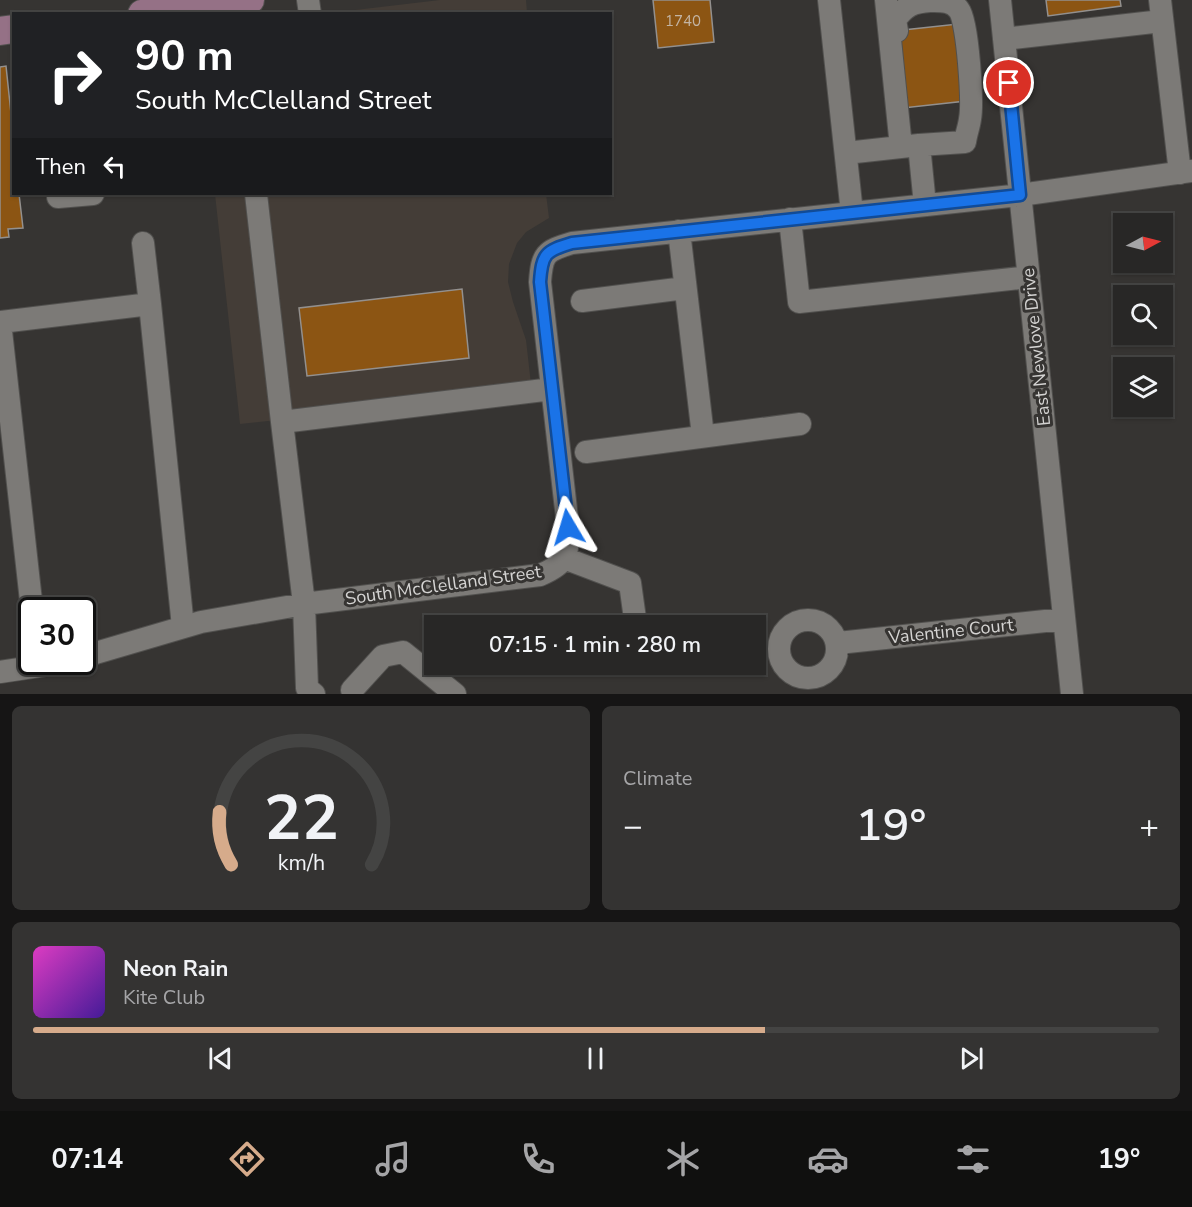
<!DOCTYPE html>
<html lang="en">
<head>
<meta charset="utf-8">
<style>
	:root { --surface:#282726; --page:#343332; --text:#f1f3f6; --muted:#a5a5a7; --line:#444443; --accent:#d6ab8b }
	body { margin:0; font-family:"Nunito Sans",sans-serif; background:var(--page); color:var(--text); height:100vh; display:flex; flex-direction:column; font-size:22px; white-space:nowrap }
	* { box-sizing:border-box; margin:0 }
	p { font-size:20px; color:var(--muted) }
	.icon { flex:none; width:33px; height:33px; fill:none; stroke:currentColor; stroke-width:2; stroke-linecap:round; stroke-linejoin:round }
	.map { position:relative; height:694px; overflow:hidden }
	.sheet { display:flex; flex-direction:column; gap:12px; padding:12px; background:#161515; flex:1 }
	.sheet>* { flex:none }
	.top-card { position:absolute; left:12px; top:12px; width:600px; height:183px; border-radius:0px; box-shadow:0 2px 4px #0004,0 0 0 2px var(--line); background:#202124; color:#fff; overflow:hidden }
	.needle { width:39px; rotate:83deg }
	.buttons { position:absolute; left:1113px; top:213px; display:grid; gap:12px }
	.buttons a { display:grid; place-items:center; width:60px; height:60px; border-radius:0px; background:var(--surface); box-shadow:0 2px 4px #0004,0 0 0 2px var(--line); font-size:30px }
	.speed { position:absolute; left:18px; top:597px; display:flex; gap:12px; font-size:30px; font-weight:700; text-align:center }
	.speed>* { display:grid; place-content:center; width:78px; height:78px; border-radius:50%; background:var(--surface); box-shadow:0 2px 4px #0004,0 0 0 2px var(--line); line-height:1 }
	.speed .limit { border:3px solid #111; border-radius:9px; background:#fff; color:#111 }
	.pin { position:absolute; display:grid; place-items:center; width:51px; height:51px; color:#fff; margin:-26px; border:3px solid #fff; border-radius:50%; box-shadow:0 2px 6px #0007 }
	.me { position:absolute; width:66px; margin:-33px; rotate:353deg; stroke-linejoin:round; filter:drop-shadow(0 0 4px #0008) }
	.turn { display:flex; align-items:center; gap:21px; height:126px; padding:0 24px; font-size:27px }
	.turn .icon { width:78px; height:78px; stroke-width:2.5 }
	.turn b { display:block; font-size:42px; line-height:51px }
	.then { display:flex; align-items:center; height:57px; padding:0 24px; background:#0003; gap:12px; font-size:22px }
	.big { font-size:45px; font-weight:600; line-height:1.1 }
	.sheet .tile { flex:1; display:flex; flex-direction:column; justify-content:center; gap:9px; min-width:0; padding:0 21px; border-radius:9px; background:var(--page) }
	.sheet .dial { align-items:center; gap:0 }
	.dial svg { height:156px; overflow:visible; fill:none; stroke:var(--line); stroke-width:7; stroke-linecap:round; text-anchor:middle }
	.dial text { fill:var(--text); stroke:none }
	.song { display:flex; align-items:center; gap:18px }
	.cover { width:72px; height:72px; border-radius:9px; background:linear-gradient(135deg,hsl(310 70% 55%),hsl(260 70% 35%)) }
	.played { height:6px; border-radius:3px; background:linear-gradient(90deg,var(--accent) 65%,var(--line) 65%) }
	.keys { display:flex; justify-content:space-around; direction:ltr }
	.heat { display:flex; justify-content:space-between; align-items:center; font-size:33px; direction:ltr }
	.sheet .tiles { flex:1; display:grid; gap:12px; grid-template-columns:1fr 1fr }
	.tile:last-child { grid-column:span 2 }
	.trip { position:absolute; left:424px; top:615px; width:342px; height:60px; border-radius:0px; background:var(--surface); box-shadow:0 2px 4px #0004,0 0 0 2px var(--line); font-weight:600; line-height:60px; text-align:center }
	.dock { display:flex; height:96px; justify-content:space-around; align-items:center; background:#10100f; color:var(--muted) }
	.dock .icon { width:42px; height:42px }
	.dock .current { color:var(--accent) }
	.dock b { font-size:27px; color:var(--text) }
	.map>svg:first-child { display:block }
</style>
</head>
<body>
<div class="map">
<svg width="1192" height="694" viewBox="0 0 1192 694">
	<rect width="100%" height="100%" fill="#363432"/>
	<path fill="#443d37" d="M440 0H526L527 13H330Z
		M215 194H546L549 218 526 232 517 243 509 264 508 282 513 302 526 340 532 393 240 424Z"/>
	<path fill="#8c5513" stroke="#93908e" stroke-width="1.5" d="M653 0H710L714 42 658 48Z
		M1046 0H1120L1121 6 1048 16Z
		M958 24 966 101 903 108 894 31Z
		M6 66 14 142V194H19L23 228 8 229 9 237 0 238V67Z
		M462 289 469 358 307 376 299 308Z"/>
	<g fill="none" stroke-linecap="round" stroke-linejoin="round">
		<g stroke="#51504e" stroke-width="24">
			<path id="minor" d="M308 0 310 14
				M829 0 852 213
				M886 0 901 147
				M1000 0 1072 694
				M1160 0 1180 173
				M897 31 895 20C905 6 913 2 930 1 940 1 952 0 959 10 968 22 973 103 970 119 969 127 966 134 965 142L919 145
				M1004 39 1162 21
				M846 153 919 145 925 205
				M58 194V197L93 194
				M256 194 282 422 552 389
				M790 219 799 302 1029 277
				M679 231 703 436
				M143 243 150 304
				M582 301 685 288
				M0 322 32 610
				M1 322 150 304 183 627
				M282 422 304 604 307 688 314 694
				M586 452 800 424
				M564 558 630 583 636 626
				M779 649a29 29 0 1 1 58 0a29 29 0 1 1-58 0Z
				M838 643 1064 619
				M82 657 201 622 304 604 540 575C567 564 568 555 568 527L540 282C542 254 545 251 572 243L1020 195 1192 171
				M0 672 66 662
				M352 690 383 656 403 652 455 694"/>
		</g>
		<g stroke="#51504e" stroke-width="30">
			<path id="major" d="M142 14 250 0
				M0 31 14 29"/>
		</g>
		<use href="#minor" stroke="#7c7a77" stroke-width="22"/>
		<use href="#major" stroke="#957186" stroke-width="28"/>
	</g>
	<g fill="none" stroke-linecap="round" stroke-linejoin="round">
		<g stroke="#114b97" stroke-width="15">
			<path id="route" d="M568 527 540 282C542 254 545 251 572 243L1020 195 1009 83"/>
		</g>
		<use href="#route" stroke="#1a73e8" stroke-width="10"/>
	</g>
	<g text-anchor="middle" stroke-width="6" stroke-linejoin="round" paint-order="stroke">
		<g font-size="15" fill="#c3b4a3">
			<text x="683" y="26">1740</text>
		</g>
		<g font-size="18" fill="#d5d4d3" stroke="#363432">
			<text transform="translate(1036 347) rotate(-96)" y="6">East Newlove Drive</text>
			<text transform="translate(443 585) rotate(-8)" y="6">South McClelland Street</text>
			<text transform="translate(951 631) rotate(-6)" y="6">Valentine Court</text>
		</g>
	</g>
</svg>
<div class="buttons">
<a><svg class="needle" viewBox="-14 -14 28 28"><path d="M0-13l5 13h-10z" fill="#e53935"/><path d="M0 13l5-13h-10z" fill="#a5a5a7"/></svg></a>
<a><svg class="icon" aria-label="search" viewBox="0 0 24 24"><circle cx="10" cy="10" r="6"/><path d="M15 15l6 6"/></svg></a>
<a><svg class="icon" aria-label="layers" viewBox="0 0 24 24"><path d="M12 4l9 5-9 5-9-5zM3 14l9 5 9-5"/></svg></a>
</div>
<div class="speed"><div class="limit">30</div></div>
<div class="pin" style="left:1009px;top:83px;background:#d93025"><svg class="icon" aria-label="arrive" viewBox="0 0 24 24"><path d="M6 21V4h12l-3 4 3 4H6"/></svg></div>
<svg class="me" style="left:568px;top:527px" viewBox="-20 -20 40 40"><path d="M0-17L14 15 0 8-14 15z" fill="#1a73e8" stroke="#fff" stroke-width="4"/></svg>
<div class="trip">07:15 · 1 min · 280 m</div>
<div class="top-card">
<div class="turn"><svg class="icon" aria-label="right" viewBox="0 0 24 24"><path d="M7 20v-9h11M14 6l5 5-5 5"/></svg><div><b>90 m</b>South McClelland Street</div></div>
<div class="then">Then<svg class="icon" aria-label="left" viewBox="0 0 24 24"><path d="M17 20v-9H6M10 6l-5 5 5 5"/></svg></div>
</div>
</div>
<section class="sheet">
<div class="tiles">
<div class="tile dial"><svg viewBox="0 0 100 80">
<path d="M14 69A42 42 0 1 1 86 69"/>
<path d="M14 69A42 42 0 0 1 8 42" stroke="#d6ab8b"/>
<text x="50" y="56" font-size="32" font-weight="700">22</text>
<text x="50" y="72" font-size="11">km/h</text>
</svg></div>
<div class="tile"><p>Climate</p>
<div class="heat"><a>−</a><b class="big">19°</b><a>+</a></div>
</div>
<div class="tile">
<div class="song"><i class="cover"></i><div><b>Neon Rain</b><p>Kite Club</p></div></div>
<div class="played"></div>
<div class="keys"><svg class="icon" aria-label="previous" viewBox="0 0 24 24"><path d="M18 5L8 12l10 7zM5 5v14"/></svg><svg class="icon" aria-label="pause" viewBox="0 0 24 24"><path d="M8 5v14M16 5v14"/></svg><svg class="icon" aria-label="next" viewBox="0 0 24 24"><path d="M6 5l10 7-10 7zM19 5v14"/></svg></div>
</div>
</div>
</section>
<nav class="dock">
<b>07:14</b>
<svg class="icon current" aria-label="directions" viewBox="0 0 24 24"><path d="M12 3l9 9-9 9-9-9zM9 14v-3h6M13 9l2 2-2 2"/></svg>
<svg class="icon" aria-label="music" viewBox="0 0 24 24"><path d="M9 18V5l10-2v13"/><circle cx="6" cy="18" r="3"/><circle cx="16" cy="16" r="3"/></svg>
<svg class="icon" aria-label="phone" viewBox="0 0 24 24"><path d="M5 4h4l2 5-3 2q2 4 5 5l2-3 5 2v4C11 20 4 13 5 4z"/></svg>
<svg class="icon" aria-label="climate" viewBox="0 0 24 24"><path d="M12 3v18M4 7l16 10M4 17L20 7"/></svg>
<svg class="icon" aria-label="car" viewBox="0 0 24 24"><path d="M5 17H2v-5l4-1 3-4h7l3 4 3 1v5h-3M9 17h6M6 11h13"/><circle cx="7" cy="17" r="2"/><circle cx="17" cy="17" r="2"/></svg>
<svg class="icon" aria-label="filters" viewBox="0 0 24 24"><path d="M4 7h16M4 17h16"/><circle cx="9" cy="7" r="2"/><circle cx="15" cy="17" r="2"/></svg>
<b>19°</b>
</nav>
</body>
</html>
